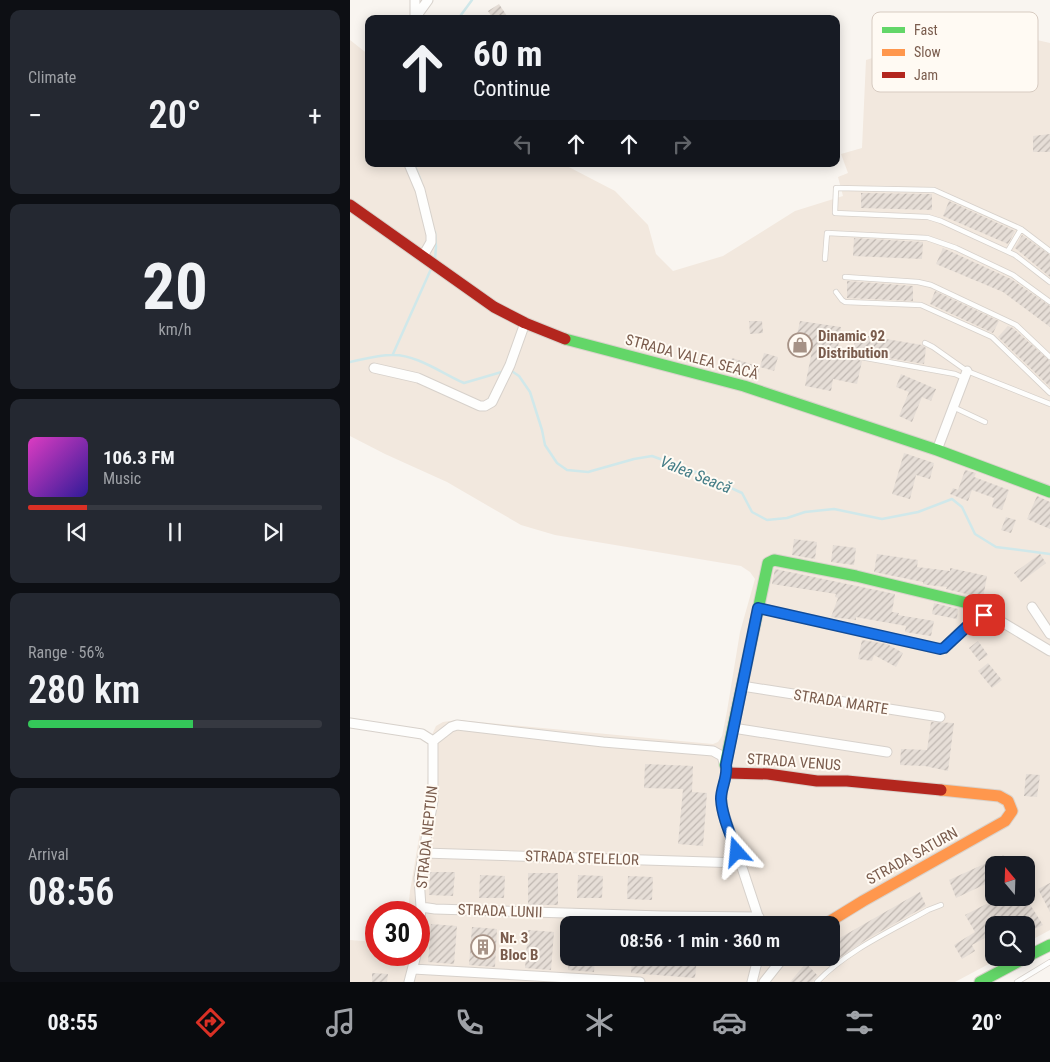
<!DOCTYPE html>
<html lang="en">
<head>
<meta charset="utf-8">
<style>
	:root { --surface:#171b24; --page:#242831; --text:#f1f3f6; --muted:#9ea1a6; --line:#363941; --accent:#d93025 }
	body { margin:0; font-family:"Roboto Condensed",sans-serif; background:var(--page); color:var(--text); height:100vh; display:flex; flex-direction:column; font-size:19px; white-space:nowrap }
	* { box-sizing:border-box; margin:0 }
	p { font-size:16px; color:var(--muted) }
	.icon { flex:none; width:28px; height:28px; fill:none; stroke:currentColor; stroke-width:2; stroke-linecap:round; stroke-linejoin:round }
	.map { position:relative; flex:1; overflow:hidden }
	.side { display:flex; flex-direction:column; gap:10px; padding:10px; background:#0d0f14; width:350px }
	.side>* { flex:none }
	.hud { position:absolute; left:15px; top:15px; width:475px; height:152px; border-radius:10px; box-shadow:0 2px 12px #0003; background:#171b24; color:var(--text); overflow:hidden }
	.needle { width:32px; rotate:341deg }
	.buttons { position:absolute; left:635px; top:856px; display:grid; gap:10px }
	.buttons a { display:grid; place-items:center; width:50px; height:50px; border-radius:10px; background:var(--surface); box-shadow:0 2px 12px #0003; font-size:25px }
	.speed { position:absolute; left:15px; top:901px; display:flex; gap:10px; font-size:25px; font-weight:700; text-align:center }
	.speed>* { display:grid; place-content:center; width:65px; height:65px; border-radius:50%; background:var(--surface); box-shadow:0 2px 12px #0003; line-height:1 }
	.speed .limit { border:8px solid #d22; background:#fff; color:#111 }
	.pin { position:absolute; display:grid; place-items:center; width:42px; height:42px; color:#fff; margin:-21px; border-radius:10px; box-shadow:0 2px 8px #0006 }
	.me { position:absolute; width:55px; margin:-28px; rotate:342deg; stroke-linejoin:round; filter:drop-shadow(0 0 4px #0008) }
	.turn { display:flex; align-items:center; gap:18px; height:105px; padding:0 25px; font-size:22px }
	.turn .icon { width:65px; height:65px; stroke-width:2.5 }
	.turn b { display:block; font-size:35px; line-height:42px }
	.lanes { display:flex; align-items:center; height:48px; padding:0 25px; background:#0003; justify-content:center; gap:25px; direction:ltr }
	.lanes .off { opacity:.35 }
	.big { font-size:38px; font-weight:600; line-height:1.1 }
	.side .widget { flex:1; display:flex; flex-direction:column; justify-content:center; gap:8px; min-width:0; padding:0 18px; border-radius:10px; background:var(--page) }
	.side .dial { align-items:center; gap:0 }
	.dial b { font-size:65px; line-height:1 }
	.song { display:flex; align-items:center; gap:15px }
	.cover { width:60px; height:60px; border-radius:8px; background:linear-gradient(135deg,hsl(310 70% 55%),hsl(250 70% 35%)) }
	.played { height:5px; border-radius:2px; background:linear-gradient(90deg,var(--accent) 20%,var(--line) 20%) }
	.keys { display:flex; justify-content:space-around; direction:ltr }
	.heat { display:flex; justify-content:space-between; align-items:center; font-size:28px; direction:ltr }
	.charge { height:8px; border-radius:4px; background:linear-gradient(90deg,#34c759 56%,var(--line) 0) }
	.trip { position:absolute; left:210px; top:916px; width:280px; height:50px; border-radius:10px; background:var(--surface); box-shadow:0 2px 12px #0003; font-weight:600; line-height:50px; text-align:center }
	.dock { display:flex; height:80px; justify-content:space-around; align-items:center; background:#090b0e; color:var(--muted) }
	.dock .icon { width:35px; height:35px }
	.dock .current { color:var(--accent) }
	.dock b { font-size:22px; color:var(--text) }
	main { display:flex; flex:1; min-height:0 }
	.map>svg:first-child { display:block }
</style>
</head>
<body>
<main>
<section class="side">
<div class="widget"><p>Climate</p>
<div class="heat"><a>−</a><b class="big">20°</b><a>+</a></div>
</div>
<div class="widget dial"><b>20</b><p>km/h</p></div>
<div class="widget">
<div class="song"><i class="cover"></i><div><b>106.3 FM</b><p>Music</p></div></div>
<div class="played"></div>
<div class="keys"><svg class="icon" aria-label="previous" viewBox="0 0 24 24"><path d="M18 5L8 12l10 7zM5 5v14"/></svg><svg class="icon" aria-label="pause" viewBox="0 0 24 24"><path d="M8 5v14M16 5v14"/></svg><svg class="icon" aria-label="next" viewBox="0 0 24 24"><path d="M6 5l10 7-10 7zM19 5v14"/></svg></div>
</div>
<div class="widget"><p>Range · 56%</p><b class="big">280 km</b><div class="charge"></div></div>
<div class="widget"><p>Arrival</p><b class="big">08:56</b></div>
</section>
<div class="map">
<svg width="700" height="982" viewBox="0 0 700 982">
	<defs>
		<pattern id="building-hatch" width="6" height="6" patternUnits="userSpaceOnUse" patternTransform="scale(1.25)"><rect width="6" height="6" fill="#e6ded7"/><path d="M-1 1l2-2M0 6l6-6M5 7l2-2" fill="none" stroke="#bfb7b1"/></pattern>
	</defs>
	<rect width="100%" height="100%" fill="#f9f5f0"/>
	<path fill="#f2e8de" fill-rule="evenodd" d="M625 26 700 43V930L676 943V925H644V958H650L605 982H0V940L26 942V955H69V912H58L60 891 77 791 80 739 86 726 93 722 107 720 352 743 363 744 368 742 372 736 377 711 390 632 405 579 400 572 391 566 205 535 171 525 97 482 35 454 0 436V40L19 55V164H213L265 191 298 225 306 254 323 271 373 256 445 211 493 196 488 177 498 173 491 154 512 148 516 60ZM644 865H676V898H644ZM219 925H481V958H219Z"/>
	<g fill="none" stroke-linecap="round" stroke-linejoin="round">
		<path stroke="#d0e8ea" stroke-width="2.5" d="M108 19 122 0
			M64 164 71 181
			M85 259 86 247 85 232
			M43 354 81 269
			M0 362C14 359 29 355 42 355 66 354 93 374 114 383L155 371
			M160 370 169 376 180 392 192 430 195 445 207 463 217 470 238 472 284 459 302 456 351 474 392 493 402 512 417 520 437 518 455 512 484 509 532 519 568 512 602 499 612 507 625 534 646 547 700 554"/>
	</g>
	<path fill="url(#building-hatch)" d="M149 4 159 19H143L138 11Z
		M700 134V152H683V136Z
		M511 193 582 194V210L511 208Z
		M599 201 665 231 658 244 593 216Z
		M672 235 700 255V277L665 248Z
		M504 238 573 242 572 259 503 256Z
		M593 248 661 279 700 306V327L653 292 586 264Z
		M497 281 563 286V301L497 298Z
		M585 291 649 321 643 333 580 304Z
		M399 321H412L413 333 400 334Z
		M450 321 491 327 487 354 512 361 507 384 483 379 481 391 455 386 462 351 444 348Z
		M658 326 663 328 700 361V387L648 337Z
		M506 334 572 345 576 348 574 364 503 352Z
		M414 353 428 357 424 371 410 367Z
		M382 358 410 367 406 380 377 371Z
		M551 374 586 389 581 401 572 397 562 422 549 416 559 392 546 387Z
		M554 453 584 463 580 479 566 475 560 499 542 494Z
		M615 470 626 473 624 477 659 490 652 510 642 507 644 498 622 490 618 501 600 494 603 488 608 490Z
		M687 496 700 502V529L677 519Z
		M656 517 666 520 661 533 651 530Z
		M444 539 467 542 465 559 442 555Z
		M483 545 506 548 504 565 481 562Z
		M527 554 568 560 567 567 600 571V568L637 576 633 598 596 589 597 587 578 585 573 584V582L524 572Z
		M690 554 696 563 671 582 664 573Z
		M425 569 545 594 542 612 549 613 548 615 584 621 581 636 555 632 556 626 506 617V620L481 617 488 598 485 597 486 594 422 584Z
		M584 603 608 609 607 619 582 614Z
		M512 640 537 644 553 653 546 667 524 655 522 661 508 659Z
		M628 641 638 655 629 661 619 648Z
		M638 663 652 680 642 688 628 671Z
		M581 722 604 723 598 771 575 766 550 765 551 749 577 750Z
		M295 764 343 766 342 792 357 793 353 846 328 844 333 789 294 788Z
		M676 774 690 775 687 797 674 796Z
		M654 855 658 865H644V880L606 898 599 880Z
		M80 872H105L103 896 79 895Z
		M178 873H208V905H178Z
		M130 875 155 876 154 898H129Z
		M228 875 253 876 252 898H227Z
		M278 876 303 877 302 900 277 899Z
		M700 883V912L688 889Z
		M570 892 576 906 517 939 485 961 481 954V943Z
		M648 898H676L693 925 676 933V925H672L669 920 659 925H644V933L622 945 625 951 612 959 604 945 625 932 615 915Z
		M81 924 107 926 104 964 78 962Z
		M122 927 147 929 145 967 119 965Z
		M178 930 204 932 201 970 175 968Z
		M219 958H245L244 972 218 970Z
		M282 958H347L345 978 281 973Z
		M456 963 468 976 462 982H440Z
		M22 973 38 974 37 982H22Z"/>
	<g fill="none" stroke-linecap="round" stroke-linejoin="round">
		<g stroke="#d7d1cb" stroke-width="6">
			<path id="lane" d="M658 251 671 229
				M700 251 671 229 584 190 486 188 485 213 578 217 591 221 665 255 700 282
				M475 259 477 233 577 238 606 248 663 275 700 302
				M495 277 568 282 581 285 666 325 700 357
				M486 292 492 300 495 302 571 305 642 337 700 393
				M575 343 583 347 617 371 700 404
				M505 356 605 374 614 378
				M603 407 635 422
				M467 982C496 951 541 931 578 910L591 905
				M667 982 700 962"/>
		</g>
		<g stroke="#d7d1cb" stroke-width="11">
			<path id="street" d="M65 18 78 0
				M65 19V0
				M59 164 70 190 81 235V242L73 256
				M24 368 68 378 130 406H135L142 402 160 365 175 323
				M587 450 617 371
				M682 607 700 634
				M408 608 590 649 594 647C607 636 623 614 642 616L700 651
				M392 686 590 717
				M0 723 72 734 83 741
				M383 728 537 752
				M83 741 101 727 107 725 253 742 363 751 372 756 377 773 372 793 373 810 411 925
				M74 853 391 863
				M71 907 85 909 312 916 409 917
				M69 933 71 907 69 878 83 801V741
				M63 969 290 982
				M59 982 66 955
				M402 982 408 958
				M414 982 433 958"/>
		</g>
		<g stroke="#d9d2cb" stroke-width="13">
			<path id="fast" d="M215 339 394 386 587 450 700 492
				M375 765 418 563 424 560 506 576 634 607 638 615
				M676 957 700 945
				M630 982 675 958"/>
		</g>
		<g stroke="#d9d2cb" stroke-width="13">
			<path id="slow" d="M474 925 513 901 655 821 662 811 658 801 649 796 591 790"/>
		</g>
		<g stroke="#d9d2cb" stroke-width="13">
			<path id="jam" d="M0 205 144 307 175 323 215 339
				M377 773 418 774 467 781H497L591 790"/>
		</g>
		<use href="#lane" stroke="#fefefd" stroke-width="4.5"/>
		<use href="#street" stroke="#fefefd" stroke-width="9"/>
		<use href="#fast" stroke="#63d668" stroke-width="11"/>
		<use href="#slow" stroke="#ff974d" stroke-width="11"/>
		<use href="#jam" stroke="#b3261e" stroke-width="11"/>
	</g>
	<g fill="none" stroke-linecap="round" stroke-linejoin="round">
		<g stroke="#114b97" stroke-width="12">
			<path id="route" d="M387 852C381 836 372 817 371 799 371 787 378 777 376 765L408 608 590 649 594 648 624 620 634 615"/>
		</g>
		<use href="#route" stroke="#1a73e8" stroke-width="9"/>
	</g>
	<defs>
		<g id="shop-ring" transform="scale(1.25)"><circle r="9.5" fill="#fffaf3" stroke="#a69286" stroke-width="1.5"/><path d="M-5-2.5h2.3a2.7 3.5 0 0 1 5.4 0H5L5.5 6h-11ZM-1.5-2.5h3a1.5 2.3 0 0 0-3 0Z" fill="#a69286"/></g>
		<g id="building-ring" transform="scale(1.25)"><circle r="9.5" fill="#fffaf3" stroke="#a69286" stroke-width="1.5"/><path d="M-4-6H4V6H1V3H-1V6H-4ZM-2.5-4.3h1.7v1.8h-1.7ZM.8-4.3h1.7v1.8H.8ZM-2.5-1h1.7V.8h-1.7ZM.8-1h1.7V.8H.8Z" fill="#a69286"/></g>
	</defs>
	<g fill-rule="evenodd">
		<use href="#shop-ring" x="450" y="345"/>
		<use href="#building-ring" x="133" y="947"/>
	</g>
	<g text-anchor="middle" stroke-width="4" stroke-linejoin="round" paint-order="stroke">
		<g font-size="15" font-weight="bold" fill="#7a5c4d" stroke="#fffaf3" text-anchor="start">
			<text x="468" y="341">Dinamic 92<tspan x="468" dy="17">Distribution</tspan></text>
			<text x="150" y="943">Nr. 3<tspan x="150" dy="17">Bloc B</tspan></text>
		</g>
		<g font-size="15" fill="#7a5c4d" stroke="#fffaf3">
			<text transform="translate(342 357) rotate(15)" y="5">STRADA VALEA SEACĂ</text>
			<text transform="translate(491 702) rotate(9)" y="5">STRADA MARTE</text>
			<text transform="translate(444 762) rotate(4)" y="5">STRADA VENUS</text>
			<text transform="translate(77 837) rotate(-84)" y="5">STRADA NEPTUN</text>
			<text transform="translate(562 856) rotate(-29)" y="5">STRADA SATURN</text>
			<text transform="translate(232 858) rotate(2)" y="5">STRADA STELELOR</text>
			<text transform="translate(150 911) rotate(2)" y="5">STRADA LUNII</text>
		</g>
		<g font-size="16" font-style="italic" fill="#437c86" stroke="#fffaf3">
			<text transform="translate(346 474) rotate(22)" y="6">Valea Seacă</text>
		</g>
	</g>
	<rect x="522" y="12" width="166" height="80" rx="8" fill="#fffaf3" stroke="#d7cbc1" stroke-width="1"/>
	<rect x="532" y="27" width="23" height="6" fill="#63d668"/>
	<rect x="532" y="49" width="23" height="7" fill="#ff974d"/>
	<rect x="532" y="72" width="23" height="6" fill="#b3261e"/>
	<g font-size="14" fill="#7a5c4d">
		<text x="564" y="35">Fast</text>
		<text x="564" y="57">Slow</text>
		<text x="564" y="80">Jam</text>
	</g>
</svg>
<div class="buttons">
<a><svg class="needle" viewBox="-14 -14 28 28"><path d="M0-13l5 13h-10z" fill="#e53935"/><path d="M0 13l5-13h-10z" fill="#9ea1a6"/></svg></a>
<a><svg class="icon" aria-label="search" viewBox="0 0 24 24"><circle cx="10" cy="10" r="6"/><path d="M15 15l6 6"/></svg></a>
</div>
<div class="speed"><div class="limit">30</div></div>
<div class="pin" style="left:634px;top:615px;background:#d93025"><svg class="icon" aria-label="arrive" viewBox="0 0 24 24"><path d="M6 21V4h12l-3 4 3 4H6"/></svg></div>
<svg class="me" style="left:387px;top:852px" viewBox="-20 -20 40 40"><path d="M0-17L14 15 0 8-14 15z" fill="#1a73e8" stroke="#fff" stroke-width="4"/></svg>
<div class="trip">08:56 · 1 min · 360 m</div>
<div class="hud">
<div class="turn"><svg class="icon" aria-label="ahead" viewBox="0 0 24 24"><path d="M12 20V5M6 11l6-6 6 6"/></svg><div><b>60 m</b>Continue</div></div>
<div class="lanes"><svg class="icon off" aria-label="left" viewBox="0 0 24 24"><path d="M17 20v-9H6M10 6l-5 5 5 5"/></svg><svg class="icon" aria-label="ahead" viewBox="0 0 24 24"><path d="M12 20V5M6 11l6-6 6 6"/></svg><svg class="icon" aria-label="ahead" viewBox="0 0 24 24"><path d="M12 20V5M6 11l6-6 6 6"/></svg><svg class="icon off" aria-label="right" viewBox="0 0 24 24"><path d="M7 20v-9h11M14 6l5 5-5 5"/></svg></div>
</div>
</div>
</main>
<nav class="dock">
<b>08:55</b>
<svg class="icon current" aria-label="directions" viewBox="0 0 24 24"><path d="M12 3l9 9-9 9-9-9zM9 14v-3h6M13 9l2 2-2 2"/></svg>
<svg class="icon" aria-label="music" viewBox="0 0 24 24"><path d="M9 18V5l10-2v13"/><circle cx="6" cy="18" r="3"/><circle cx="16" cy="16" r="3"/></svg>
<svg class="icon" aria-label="phone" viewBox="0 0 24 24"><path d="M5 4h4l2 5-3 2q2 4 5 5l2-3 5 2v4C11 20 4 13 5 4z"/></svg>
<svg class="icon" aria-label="climate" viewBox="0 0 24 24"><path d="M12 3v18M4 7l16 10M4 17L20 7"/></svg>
<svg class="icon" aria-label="car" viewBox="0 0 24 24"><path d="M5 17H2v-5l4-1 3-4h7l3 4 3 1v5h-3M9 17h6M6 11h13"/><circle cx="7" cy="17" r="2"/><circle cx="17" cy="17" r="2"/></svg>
<svg class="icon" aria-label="filters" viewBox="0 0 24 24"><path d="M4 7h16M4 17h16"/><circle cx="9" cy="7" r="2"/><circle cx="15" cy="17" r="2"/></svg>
<b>20°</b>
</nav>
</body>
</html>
